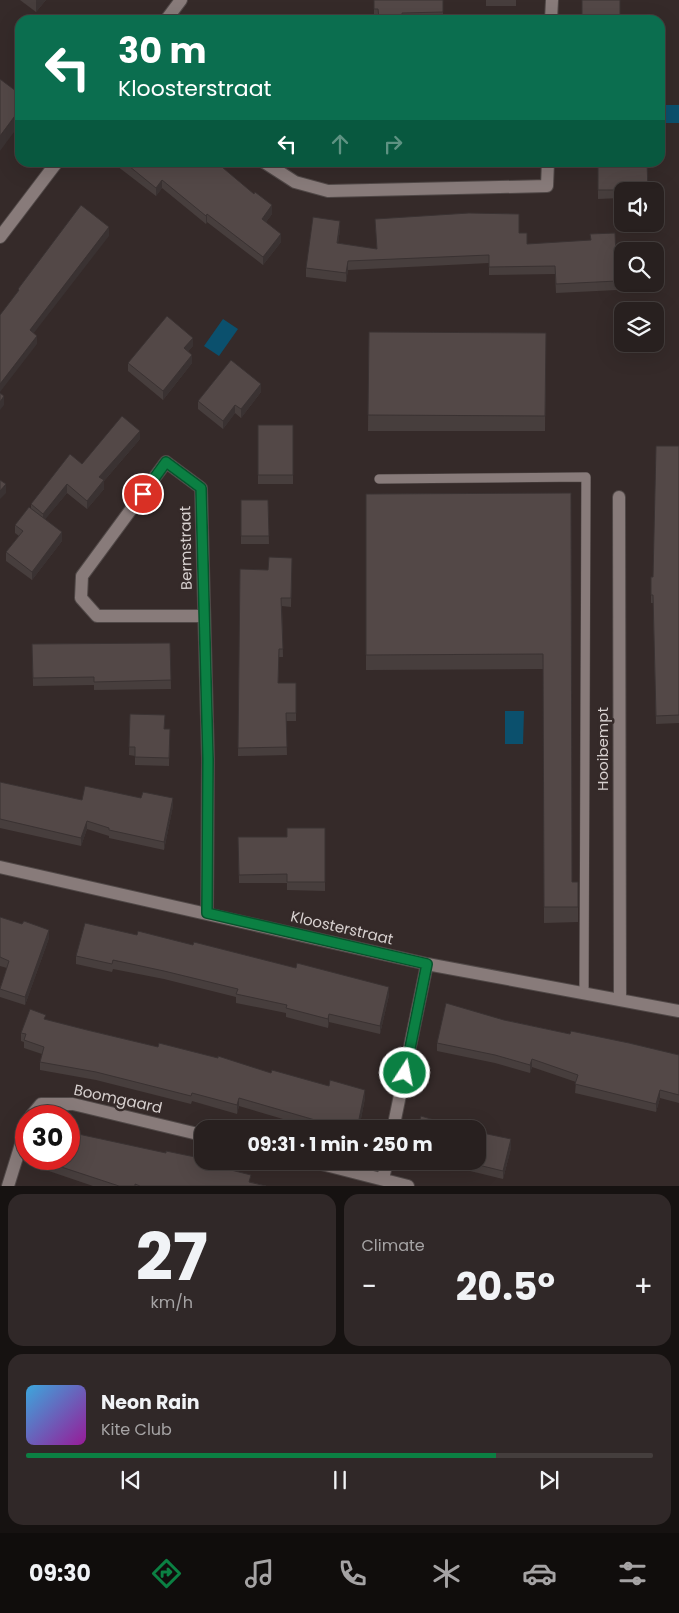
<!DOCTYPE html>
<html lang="en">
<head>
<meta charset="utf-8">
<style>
	:root { --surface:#28201f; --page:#302828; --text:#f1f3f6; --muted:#a5a3a4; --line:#443e3d; --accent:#0b8043 }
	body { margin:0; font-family:Poppins,sans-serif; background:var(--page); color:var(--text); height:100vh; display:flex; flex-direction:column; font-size:19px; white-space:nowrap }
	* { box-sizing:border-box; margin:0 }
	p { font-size:16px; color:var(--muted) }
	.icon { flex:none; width:28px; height:28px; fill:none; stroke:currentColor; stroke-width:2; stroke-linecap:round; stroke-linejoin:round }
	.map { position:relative; height:1186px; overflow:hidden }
	.side { display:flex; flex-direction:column; gap:8px; padding:8px; background:#161211; flex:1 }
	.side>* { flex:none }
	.guide { position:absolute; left:15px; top:15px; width:650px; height:152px; border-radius:15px; box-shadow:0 5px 20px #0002,0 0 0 1px var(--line); background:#0b6e4f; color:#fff; overflow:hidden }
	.tools { position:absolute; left:614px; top:182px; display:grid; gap:10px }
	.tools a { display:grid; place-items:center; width:50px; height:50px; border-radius:10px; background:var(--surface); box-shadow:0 5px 20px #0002,0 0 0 1px var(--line); font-size:25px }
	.speed { position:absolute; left:15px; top:1105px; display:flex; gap:10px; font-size:25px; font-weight:700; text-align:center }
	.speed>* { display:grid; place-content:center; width:65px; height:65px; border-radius:50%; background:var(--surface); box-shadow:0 5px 20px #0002,0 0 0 1px var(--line); line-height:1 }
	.speed .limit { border:8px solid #d22; background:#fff; color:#111 }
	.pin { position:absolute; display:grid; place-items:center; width:42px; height:42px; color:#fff; margin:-21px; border:2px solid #fff; border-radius:50%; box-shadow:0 1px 5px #0007 }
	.me { position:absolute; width:55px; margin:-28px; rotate:11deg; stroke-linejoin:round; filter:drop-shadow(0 0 4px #0008) }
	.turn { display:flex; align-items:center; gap:18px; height:105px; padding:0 20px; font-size:22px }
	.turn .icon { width:65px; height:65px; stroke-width:2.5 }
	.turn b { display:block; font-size:35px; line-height:42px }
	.lanes { display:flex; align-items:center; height:48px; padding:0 20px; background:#0003; justify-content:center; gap:25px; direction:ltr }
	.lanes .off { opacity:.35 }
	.big { font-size:38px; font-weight:700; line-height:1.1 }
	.side .card { flex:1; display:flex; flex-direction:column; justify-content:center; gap:8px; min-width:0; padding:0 18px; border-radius:15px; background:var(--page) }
	.side .dial { align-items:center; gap:0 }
	.dial b { font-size:65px; line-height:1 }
	.song { display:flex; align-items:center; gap:15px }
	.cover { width:60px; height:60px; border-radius:8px; background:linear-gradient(135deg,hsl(200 70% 55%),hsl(300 70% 35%)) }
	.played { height:5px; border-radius:2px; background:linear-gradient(90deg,var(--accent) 75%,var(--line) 75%) }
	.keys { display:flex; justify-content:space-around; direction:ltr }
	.heat { display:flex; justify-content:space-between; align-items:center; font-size:28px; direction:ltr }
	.side .tiles { flex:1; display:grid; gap:8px; grid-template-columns:1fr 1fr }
	.card:last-child { grid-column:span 2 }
	.trip { position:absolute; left:194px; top:1120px; width:292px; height:50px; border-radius:15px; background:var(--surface); box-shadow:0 5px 20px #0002,0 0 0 1px var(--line); font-weight:700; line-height:50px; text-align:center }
	.tab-bar { display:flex; height:80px; justify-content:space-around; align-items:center; background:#100d0c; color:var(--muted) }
	.tab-bar .icon { width:35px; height:35px }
	.tab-bar .on { color:var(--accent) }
	.tab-bar b { font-size:22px; color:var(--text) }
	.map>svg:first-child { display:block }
</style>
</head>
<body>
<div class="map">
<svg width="679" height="1186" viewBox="0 0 679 1186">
	<rect width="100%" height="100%" fill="#352a29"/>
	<path fill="#0b506d" d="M660 105H679V123H660Z
		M223 319 238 329 219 356 204 346Z
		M505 711H524L523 744H505Z"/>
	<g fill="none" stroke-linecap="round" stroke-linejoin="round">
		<g stroke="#504847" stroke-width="10">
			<path id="service" d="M379 479 586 477 584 993"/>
		</g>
		<g stroke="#504847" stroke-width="14">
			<path id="minor" d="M551 20 552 0
				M264 162 295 182 328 191 547 186 548 162
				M619 497 620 1000
				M204 616H97L81 598 82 576 166 462 201 488 208 759 207 913
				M0 867 427 964 679 1011
				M31 1116 41 1104H73L202 1135
				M393 1129 427 964
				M310 1161 408 1186
				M383 1179 387 1161
				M8 1186 26 1128"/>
		</g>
		<g stroke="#504847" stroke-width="14">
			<path id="tertiary" d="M166 20 181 0
				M0 237 57 162"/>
		</g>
		<use href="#service" stroke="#887b7a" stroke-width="9"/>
		<use href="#minor" stroke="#887b7a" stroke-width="12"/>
		<use href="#tertiary" stroke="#887b7a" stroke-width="12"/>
	</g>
	<path fill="#473e3d" d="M20 0H46L36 12Z
		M374 0H443V20H378V18H374Z
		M486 0H516V6H486Z
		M117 162H216L272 214 266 222 281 242 263 265 207 222 206 224 162 188 156 196 117 166Z
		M598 162 622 191V205H621V198L598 199Z
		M375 219 519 233 527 244 617 281V290L556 293 555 274 489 275V263L348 270 346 282 306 277V268L340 229 338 243 377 249Z
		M369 332 546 333 545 431H368Z
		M193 346 188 351 192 363 163 400 128 371V363Z
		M261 392 241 418 235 413 223 429 198 409V401Z
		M258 425H293V484H258Z
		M140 439 104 481V489L87 509 67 493 45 519 62 541 32 580 6 561V552L19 536 15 533V525L31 508V504L82 464Z
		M679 446V723L656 724 653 603H651V595L653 577Z
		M571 493 572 882H578V922L544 923 543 669 366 670V494Z
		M241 500H268L269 544H241Z
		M292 558 291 607 282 606 283 657H279L278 683H296V721H286L287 755 238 756 240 569 268 570Z
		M170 643 171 689 94 690V685L33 686 32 644Z
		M130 714 164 729H170L169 766 135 765V756L129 755Z
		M0 782 82 800 173 806 164 850 109 838V836L87 829 81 846 0 828Z
		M325 828V891L287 890V883H239L238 837H287Z
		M0 917 49 938 25 1005 0 997V988L7 968 0 966Z
		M76 956 389 995 380 1034 329 1022 328 1028 286 1017V1013L236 1003V997L164 979 113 969 112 972 76 964Z
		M46 1020 158 1047 271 1073 365 1098 359 1129H317L239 1106 237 1114 192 1101 191 1104 96 1080 40 1070V1062L42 1054 24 1048V1042L21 1041V1033Z
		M504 1020 570 1034 679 1055V1103L660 1098 656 1112 575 1093 576 1082 532 1067 530 1073 495 1063 437 1051V1043Z
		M511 1148 503 1179 466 1170V1168L437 1161H478Z
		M40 1159 200 1162 251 1182 266 1186H93L40 1168Z"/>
	<path fill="#3a3232" d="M36 0H46L36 12Z
		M20 109V124L0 151V136Z
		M162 180V188L156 196V188Z
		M272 205V214L262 227V219Z
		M207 214V222L206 224V216Z
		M340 221V229L337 252V243Z
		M109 227V236L30 338V330Z
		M281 234V242L263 265V257Z
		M348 261V270L346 282V273Z
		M37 336V344L0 392V384Z
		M193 338V346L184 356V348Z
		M192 355V363L163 400V391Z
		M261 384V392L241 418V409Z
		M4 396V405L0 410V402Z
		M235 405V413L223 429V421Z
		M140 431V439L104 481V489L87 509V501L99 477Z
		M6 484V493L0 499V491Z
		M67 484V493L43 522V514Z
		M62 532V541L32 580V572Z
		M173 798V806L164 850V842Z
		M87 821V829L81 846V838Z
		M49 930V938L25 1005V997Z
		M389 987V995L380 1034V1026Z
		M329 1014V1022L328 1028V1019Z
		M532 1059V1067L530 1073V1065Z
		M365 1090V1098L359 1129H357Z
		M660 1090V1098L656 1112V1104Z
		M239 1098V1106L237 1114V1105Z
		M511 1139V1148L503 1179V1171Z"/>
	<path fill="#534847" stroke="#3a3232" d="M374 0H443V12L402 13V18H379L378 9H374Z
		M582 0H620V20H582Z
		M229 14 237 20H224Z
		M0 79 20 94V109L0 136Z
		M124 162H216L254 194 255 192 272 205 262 219 281 234 263 257 207 214 206 216 162 180 156 188Z
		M598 162H647L648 191H622V197H621V190H598Z
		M81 205 109 227 30 330 37 336 0 384V315L19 290 18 289Z
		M469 213 519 214V233H527V244L591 240 590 234 615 233 617 281 556 284 555 266 489 267V255L348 261 346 273 306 268 313 217 340 221 337 243 377 249 375 219Z
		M167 316 193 338 184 348 192 355 163 391 128 363Z
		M369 332 546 333 545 416 368 415Z
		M231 360 261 384 241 409 235 405 223 421 198 401Z
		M0 393 4 396 0 402Z
		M122 416 140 431 99 477 104 480 87 501 67 484 43 514 31 504 70 454 82 464Z
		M258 425H293V475H258Z
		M656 446H679V715L656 716 653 595H651V577H653Z
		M0 480 6 484 0 491Z
		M571 493 572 882H578V907H544L543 654 366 655V494Z
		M241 500H268L269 536H241Z
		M29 507 62 532 32 572 6 552 23 531 15 525Z
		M269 557 292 558 291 598H281L283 649H279L278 683H296V713H286L287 747 238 748 240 569 268 570Z
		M170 643 171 680 94 682V677L33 678 32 644Z
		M130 714 165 715 164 729H170L169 758 135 757V747H129Z
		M0 782 82 800 85 786 141 798 143 792 173 798 164 842 109 830V828L87 821 81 838 0 819Z
		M287 828H325V882H287V874L239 875 238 837H287Z
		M0 917 22 924 24 921 49 930 25 997 0 989 9 961 0 957Z
		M85 923 137 935 138 931 193 945 194 942 296 968 297 963 389 987 380 1026 329 1014 328 1019 286 1008 287 1005 236 994 238 989 164 971 113 960 112 964 76 956Z
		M446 1003 504 1020 570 1034 571 1031 629 1043 679 1055V1095L660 1090 656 1104 575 1084 578 1075 532 1059 530 1065 495 1055 437 1043Z
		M30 1009 46 1015 44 1019 87 1030 158 1047 159 1043 218 1058V1056L271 1073 272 1070 329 1086 330 1080 365 1090 357 1129H346L239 1098 237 1105 192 1093 191 1096 96 1072 40 1062 44 1047 24 1040 26 1034 21 1033Z
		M421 1116 464 1129H417Z
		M69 1132 166 1153V1151L200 1158 199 1162 251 1175 249 1182 266 1186H140L135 1184V1186H119L40 1160V1159H69Z
		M478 1132 511 1139 503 1171 466 1162V1161H478Z"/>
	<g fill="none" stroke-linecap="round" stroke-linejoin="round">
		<g stroke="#07532c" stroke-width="12">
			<path id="route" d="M143 494 166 462 201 488 208 759 207 913 427 964 405 1073"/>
		</g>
		<use href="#route" stroke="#0b8043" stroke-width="9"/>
	</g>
	<g text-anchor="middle" stroke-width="5" stroke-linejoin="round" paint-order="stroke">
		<g font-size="15" fill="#d7d0cf" stroke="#352a29">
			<text transform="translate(186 548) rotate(-91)" y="5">Bermstraat</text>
			<text transform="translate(603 749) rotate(-90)" y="5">Hooibempt</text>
			<text transform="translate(342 928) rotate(13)" y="5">Kloosterstraat</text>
			<text transform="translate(118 1099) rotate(12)" y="5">Boomgaard</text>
		</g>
	</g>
</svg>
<div class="tools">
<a><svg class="icon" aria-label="sound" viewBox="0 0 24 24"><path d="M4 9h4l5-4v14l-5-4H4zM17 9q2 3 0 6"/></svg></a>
<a><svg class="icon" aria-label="search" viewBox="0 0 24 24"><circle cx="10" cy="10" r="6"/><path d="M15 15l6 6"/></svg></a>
<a><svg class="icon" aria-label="layers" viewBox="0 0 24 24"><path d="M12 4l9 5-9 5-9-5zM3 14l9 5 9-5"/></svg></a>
</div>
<div class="speed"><div class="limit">30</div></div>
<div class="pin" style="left:143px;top:494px;background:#d93025"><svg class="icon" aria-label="arrive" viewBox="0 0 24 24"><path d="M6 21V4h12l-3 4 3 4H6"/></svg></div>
<svg class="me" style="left:405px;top:1073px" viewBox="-20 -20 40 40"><circle r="17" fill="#0b8043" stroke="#fff" stroke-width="3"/><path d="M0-11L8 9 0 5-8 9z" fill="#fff"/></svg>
<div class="trip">09:31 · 1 min · 250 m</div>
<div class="guide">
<div class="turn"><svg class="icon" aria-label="left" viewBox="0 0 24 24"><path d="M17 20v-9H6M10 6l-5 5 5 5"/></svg><div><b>30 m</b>Kloosterstraat</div></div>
<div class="lanes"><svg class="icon" aria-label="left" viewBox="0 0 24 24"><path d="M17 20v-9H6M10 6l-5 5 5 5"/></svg><svg class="icon off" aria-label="ahead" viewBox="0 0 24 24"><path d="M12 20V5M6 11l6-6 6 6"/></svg><svg class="icon off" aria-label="right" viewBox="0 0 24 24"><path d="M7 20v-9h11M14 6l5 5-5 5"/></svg></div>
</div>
</div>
<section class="side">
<div class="tiles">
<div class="card dial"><b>27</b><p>km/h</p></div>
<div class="card"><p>Climate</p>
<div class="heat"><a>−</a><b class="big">20.5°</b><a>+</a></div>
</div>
<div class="card">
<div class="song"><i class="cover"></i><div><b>Neon Rain</b><p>Kite Club</p></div></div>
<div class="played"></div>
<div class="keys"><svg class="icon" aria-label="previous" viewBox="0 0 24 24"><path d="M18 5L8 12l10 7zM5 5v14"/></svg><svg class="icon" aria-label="pause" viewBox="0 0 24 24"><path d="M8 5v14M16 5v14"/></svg><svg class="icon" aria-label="next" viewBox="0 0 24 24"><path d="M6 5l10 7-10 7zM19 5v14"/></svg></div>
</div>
</div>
</section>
<nav class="tab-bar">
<b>09:30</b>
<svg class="icon on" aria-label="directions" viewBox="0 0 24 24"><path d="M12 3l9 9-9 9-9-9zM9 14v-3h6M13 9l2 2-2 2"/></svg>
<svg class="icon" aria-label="music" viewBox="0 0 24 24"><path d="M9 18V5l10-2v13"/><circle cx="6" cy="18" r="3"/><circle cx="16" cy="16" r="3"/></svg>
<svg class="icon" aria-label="phone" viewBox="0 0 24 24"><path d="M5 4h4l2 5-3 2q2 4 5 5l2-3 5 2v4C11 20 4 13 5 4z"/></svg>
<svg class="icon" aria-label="climate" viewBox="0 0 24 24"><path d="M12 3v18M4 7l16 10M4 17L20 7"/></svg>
<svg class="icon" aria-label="car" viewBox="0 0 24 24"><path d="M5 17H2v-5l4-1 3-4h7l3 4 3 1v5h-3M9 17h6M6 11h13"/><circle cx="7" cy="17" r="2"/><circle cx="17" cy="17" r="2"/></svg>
<svg class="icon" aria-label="filters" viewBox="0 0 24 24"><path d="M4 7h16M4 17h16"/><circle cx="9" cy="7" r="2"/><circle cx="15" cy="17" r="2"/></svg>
</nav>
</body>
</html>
